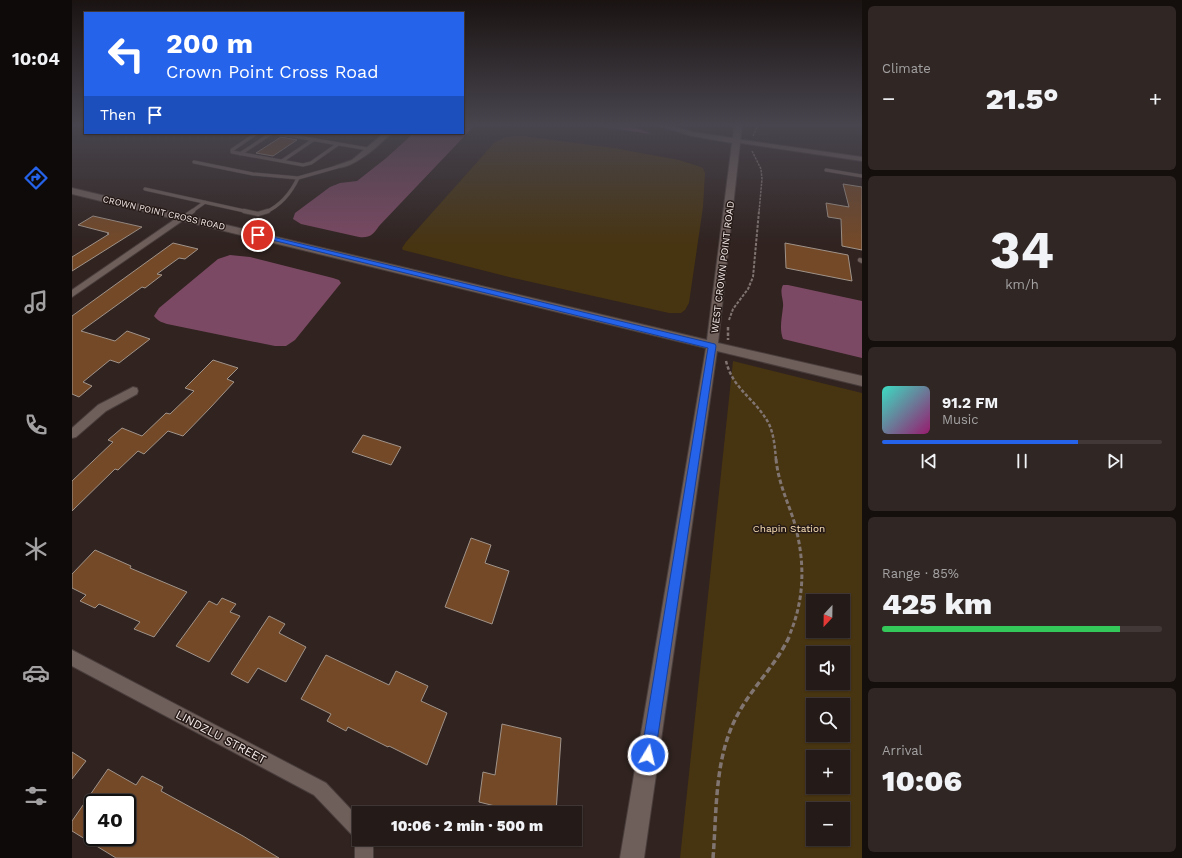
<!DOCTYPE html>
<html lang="en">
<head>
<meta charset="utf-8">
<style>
	:root { --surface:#241a18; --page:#302725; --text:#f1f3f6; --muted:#a3a1a2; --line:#413837; --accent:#2563eb }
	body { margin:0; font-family:"Work Sans",sans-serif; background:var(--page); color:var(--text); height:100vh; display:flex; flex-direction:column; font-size:15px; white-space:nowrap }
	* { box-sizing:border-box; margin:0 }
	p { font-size:13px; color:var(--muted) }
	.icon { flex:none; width:22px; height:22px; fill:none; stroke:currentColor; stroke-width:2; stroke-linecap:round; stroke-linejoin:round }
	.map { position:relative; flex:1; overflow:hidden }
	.panel { display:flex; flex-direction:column; gap:6px; padding:6px; background:#140e0d; width:320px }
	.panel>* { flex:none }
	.banner { position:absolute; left:12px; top:12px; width:380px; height:122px; border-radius:0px; box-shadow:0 1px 3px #0004,0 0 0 1px var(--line); background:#2563eb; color:#fff; overflow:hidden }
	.needle { width:26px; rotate:202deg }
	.tools { position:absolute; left:734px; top:594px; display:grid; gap:8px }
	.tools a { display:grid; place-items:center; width:44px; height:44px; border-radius:0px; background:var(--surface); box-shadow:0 1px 3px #0004,0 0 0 1px var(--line); font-size:20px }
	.speed { position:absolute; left:12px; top:794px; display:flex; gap:8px; font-size:20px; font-weight:700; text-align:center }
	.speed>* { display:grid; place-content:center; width:52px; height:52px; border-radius:50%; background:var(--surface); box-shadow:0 1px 3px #0004,0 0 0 1px var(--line); line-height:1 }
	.speed .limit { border:2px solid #111; border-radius:6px; background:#fff; color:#111 }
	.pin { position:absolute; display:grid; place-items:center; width:34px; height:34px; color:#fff; margin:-17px; border:2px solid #fff; border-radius:50%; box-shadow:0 1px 4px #0007 }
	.me { position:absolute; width:44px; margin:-22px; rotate:9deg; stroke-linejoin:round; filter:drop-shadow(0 0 3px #0008) }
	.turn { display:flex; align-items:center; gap:14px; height:84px; padding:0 16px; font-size:18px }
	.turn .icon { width:52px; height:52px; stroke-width:2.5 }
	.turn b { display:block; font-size:28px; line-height:34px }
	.then { display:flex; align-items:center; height:38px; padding:0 16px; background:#0003; gap:8px; font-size:15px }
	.big { font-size:30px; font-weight:800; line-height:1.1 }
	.panel .card { flex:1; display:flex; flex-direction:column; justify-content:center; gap:6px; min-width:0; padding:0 14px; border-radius:6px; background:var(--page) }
	.panel .dial { align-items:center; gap:0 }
	.dial b { font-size:52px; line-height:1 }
	.song { display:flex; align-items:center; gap:12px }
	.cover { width:48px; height:48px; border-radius:6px; background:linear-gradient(135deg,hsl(170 70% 55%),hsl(320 70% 35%)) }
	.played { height:4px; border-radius:2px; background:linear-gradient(90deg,var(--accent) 70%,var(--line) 70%) }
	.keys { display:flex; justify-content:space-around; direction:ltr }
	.heat { display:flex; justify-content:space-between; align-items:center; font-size:22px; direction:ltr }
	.charge { height:6px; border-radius:3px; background:linear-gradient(90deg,#34c759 85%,var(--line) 0) }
	.trip { position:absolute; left:280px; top:806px; width:230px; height:40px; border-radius:0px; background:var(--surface); box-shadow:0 1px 3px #0004,0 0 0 1px var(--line); font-weight:800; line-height:40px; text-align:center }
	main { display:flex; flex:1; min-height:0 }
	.dock { display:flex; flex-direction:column; width:72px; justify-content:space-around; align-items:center; background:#0e0a0a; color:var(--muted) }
	.dock .icon { width:28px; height:28px }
	.dock .selected { color:var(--accent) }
	.dock b { font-size:18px; color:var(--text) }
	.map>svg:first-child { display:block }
</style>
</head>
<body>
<main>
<nav class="dock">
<b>10:04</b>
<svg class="icon selected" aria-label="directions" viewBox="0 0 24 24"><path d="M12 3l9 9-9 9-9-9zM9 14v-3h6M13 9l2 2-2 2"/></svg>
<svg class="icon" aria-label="music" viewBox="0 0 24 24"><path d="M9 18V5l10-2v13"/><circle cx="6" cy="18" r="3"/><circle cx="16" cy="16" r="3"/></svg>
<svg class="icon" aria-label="phone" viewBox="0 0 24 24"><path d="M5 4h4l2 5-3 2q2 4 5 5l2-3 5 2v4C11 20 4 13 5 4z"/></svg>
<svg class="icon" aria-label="climate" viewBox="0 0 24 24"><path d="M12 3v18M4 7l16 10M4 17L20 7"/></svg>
<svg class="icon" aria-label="car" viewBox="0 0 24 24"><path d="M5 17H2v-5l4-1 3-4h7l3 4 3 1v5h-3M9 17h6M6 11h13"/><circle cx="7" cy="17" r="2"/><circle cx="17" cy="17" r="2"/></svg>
<svg class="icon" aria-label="filters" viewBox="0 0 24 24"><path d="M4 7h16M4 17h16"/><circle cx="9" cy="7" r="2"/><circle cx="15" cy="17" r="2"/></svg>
</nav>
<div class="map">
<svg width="790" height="858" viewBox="0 0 790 858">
	<rect width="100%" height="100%" fill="#302320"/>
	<path fill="#473411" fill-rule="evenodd" d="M450 136 542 148 607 160 626 166 631 168 633 173 631 207 617 303 613 310 609 313H597L437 277 331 250 330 248 334 242 422 143 434 137Z
		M661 361 790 393V858H608ZM741 601H771V631H741ZM741 653H771V683H741ZM741 705H771V735H741ZM741 757H771V787H741ZM741 809H771V839H741Z"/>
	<path fill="#7b4963" d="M391 125H403L307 226C301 235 298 238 287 237L229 224 221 219 223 213 258 187 268 183 285 181 313 159 342 133H391Z
		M517 125H557L580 134Z
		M158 255 178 257 261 278 267 280 269 283 223 340 214 346H203L95 324C89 322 86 321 82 316L87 308 146 259Z
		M711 285H716L790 301V358L711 339C707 329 710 317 711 307 712 300 707 292 711 285Z"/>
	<path fill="#744928" stroke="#a09389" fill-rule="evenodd" d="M209 137 225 140 201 156 184 153Z
		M771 184 790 187V250L770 246 769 219 756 217 754 203 777 207Z
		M21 216 70 227 0 271V257L37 234H35L37 233 6 225Z
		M101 243 126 249 113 259 107 258 85 274 90 275 73 288 70 287 9 331 43 341 55 331 78 339 47 363 38 360 11 382 20 386 7 397 0 394V316Z
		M713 243 776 255 780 281 714 268Z
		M141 360 166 368 155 379 162 382 139 407 111 436 96 431 72 454 66 451 46 470 43 469 0 511V481L41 442 36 440 50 428 70 436 94 413 98 414 122 391 113 388Z
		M291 435 329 447 319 465 280 452Z
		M399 538 419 545 413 563 437 571 420 624 373 607Z
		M23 550 59 566 58 568 115 592 82 637 62 629 68 622 27 604 23 608 8 601 14 595 0 588V574Z
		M150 598 164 604 158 612 168 616 137 662 104 646 137 601 145 605Z
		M197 616 213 624 207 633 234 647 214 682 186 668 176 683 159 674Z
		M254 655 317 685 324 671 356 686 349 701 375 713 355 765 317 746 316 747 276 727 274 731 255 721 259 714 229 699Z
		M430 724 489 738 484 813H451L407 802 411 772 423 775Z
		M0 752 14 761 0 779Z
		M36 769 64 785 70 776 91 787 89 791 171 836 207 858H44L0 831V821ZM21 803H55V837H21Z"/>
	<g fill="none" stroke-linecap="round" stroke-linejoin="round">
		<g stroke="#493e3c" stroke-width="4">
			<path id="service-far1" d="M185 133 160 150V152L231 165 239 163 266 144
				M203 133 296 149
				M168 154 200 133
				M210 161 241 140
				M122 162 181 174 226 178 265 167
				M754 170 790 176
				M73 189 177 212
				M119 212 133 202
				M194 212C209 205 219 193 226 178"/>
		</g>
		<g stroke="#493e3c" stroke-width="5.5">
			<path id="service" d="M172 211 186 214 196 211
				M112 217 121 211
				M788 260 790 261"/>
		</g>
		<g stroke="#493e3c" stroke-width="2">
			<path id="minor" d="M312 133H319C308 145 280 170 263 168V166L280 160Z
				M664 139 790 157V161L662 142 661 141Z
				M109 215H115L116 217 0 297V290Z
				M61 387 65 388 66 391 65 394 34 411 4 437 0 438V428L26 405Z
				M0 650 254 783 287 818V839H301V858H283V838L242 795 0 666Z"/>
		</g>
		<g stroke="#493e3c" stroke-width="2">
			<path id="tertiary" d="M584 125H596L621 132 661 138 662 125H670L646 343 790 376V386L645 351 572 858H548L634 348 0 194V188L635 340 660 143 620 136Z"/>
		</g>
		<path stroke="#817572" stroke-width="1.5" stroke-dasharray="2.5 1" stroke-linecap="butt" d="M681 136 686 125
			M680 151 689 169 690 179 687 212"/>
		<path stroke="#817572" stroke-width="2" stroke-dasharray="3 1.5" stroke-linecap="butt" d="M657 320 661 309 676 289 681 277 687 211"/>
		<path stroke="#817572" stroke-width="2.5" stroke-dasharray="3.5 2" stroke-linecap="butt" d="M656 327V340
			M654 361C661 390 684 399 697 424 702 435 703 448 704 460"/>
		<path stroke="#817572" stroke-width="3" stroke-dasharray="4.5 2.5" stroke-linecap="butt" d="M704 459C706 480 714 498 721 518 733 557 734 597 717 636"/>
		<path stroke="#817572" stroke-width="3.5" stroke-dasharray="6 3" stroke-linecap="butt" d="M641 858C645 810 642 757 666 714 681 686 705 664 718 635"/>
		<use href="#service-far1" stroke="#6f5f5b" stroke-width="3"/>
		<use href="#service" stroke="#6f5f5b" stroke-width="4"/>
		<use href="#minor" fill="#6f5f5b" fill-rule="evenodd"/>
		<use href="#tertiary" fill="#6f5f5b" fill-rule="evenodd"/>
	</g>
	<linearGradient id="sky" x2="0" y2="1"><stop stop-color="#1a1312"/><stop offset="0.51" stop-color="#48454e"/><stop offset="1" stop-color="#48454e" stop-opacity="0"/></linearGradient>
	<rect width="790" height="245" fill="url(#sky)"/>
	<path fill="#2563eb" stroke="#184099" d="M184 233 643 344 644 346 583 755 581 760 576 762 571 760 569 755 636 348 184 236Z"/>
	<g text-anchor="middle" stroke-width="3" stroke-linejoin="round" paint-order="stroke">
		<g font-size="9" fill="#f7edeb" stroke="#261a17">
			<text transform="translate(92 213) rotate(13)" y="3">CROWN POINT CROSS ROAD</text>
		</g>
		<g font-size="10" fill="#f7edeb" stroke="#261a17">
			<text transform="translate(650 267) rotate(-83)" y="4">WEST CROWN POINT ROAD</text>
		</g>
		<g font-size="10" fill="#fae0b5" stroke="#261a17">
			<text x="717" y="532">Chapin Station</text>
		</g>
		<g font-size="12" fill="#f7edeb" stroke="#261a17">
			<text transform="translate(149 737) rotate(28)" y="4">LINDZLU STREET</text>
		</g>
	</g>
</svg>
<div class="tools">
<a><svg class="needle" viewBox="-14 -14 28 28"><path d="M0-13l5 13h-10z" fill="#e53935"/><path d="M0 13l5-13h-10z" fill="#a3a1a2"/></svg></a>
<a><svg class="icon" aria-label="sound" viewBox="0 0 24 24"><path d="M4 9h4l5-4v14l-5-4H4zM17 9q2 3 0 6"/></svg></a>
<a><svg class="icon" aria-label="search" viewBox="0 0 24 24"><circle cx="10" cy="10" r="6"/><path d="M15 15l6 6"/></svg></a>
<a>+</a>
<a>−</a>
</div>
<div class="speed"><div class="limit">40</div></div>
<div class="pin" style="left:186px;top:235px;background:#d93025"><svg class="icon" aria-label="arrive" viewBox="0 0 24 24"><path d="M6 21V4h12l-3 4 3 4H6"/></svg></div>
<svg class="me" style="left:576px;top:755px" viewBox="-20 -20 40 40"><circle r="17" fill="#2563eb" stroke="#fff" stroke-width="3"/><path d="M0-11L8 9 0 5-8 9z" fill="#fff"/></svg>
<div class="trip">10:06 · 2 min · 500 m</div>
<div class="banner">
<div class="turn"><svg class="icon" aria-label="left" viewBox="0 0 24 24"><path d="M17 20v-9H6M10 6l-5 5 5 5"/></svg><div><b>200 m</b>Crown Point Cross Road</div></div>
<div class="then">Then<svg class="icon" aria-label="arrive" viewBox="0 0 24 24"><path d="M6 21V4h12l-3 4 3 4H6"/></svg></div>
</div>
</div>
<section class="panel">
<div class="card"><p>Climate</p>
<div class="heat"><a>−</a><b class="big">21.5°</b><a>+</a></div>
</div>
<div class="card dial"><b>34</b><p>km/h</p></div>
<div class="card">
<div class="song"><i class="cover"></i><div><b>91.2 FM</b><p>Music</p></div></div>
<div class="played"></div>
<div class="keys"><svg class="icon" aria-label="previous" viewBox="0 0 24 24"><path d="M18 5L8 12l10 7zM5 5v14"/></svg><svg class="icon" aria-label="pause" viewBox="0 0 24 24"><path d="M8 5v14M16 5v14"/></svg><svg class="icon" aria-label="next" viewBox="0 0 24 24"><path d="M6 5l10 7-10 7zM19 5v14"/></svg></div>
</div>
<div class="card"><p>Range · 85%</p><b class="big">425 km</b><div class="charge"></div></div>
<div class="card"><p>Arrival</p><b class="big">10:06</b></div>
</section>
</main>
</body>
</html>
